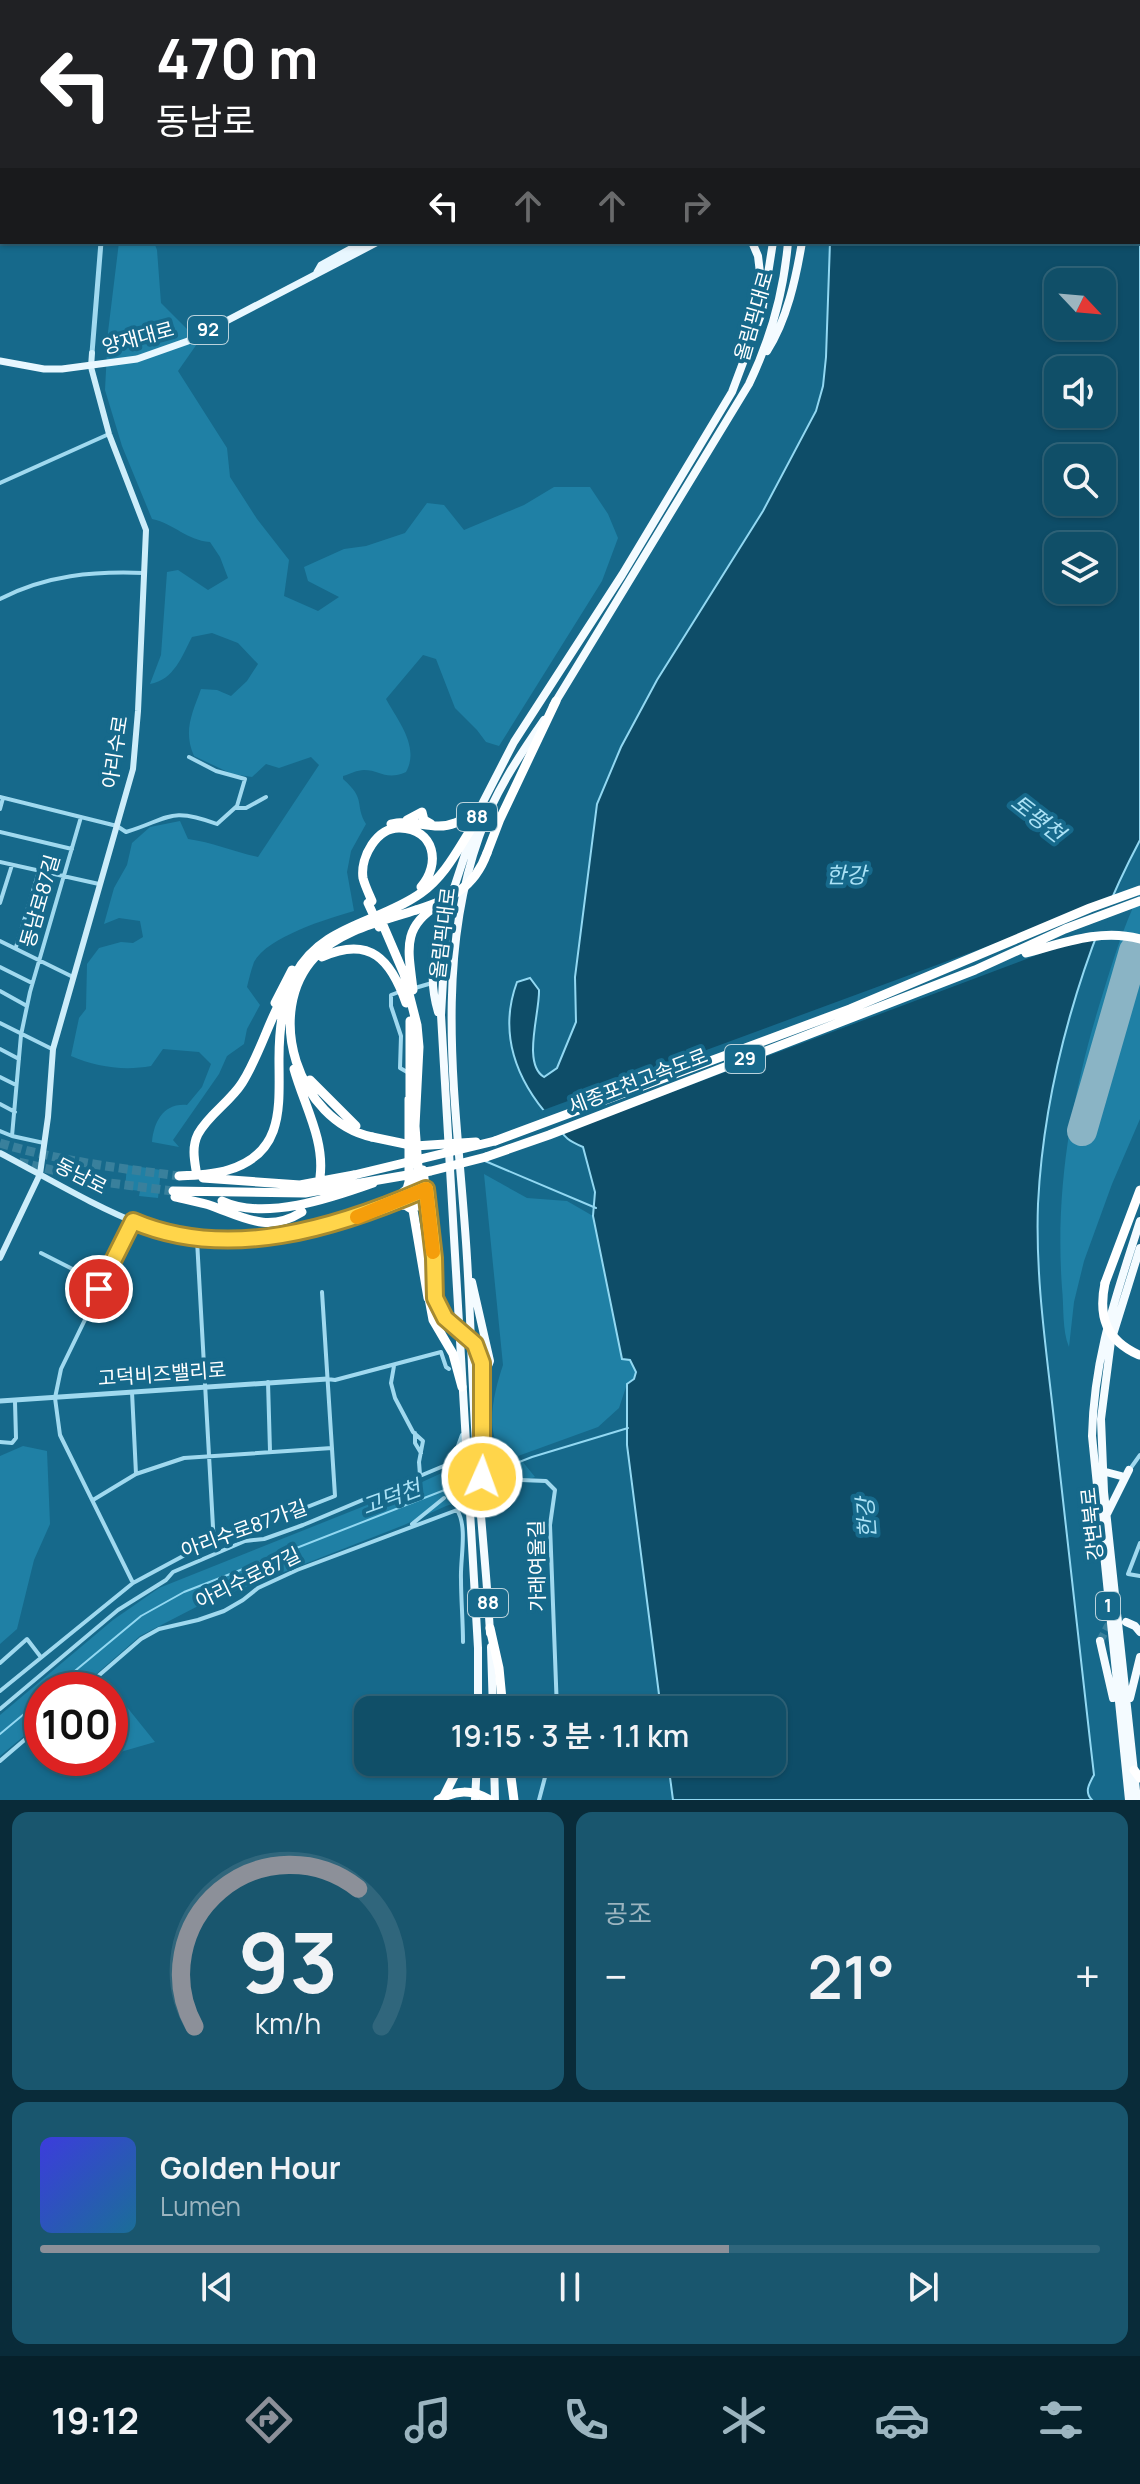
<!DOCTYPE html>
<html lang="ko">
<head>
<meta charset="utf-8">
<style>
	:root { --surface:#104f68; --page:#19566e; --text:#f1f3f6; --muted:#9cb5c0; --line:#30667c; --accent:#8c9099 }
	body { margin:0; font-family:Manrope,"Noto Sans KR",sans-serif; background:var(--page); color:var(--text); height:100vh; display:flex; flex-direction:column; font-size:30px; white-space:nowrap }
	* { box-sizing:border-box; margin:0 }
	p { font-size:26px; color:var(--muted) }
	.icon { flex:none; width:44px; height:44px; fill:none; stroke:currentColor; stroke-width:2; stroke-linecap:round; stroke-linejoin:round }
	.map { position:relative; height:1800px; overflow:hidden }
	.side { display:flex; flex-direction:column; gap:12px; padding:12px; background:#092b39; flex:1 }
	.side>* { flex:none }
	.hud { position:absolute; left:0px; top:0px; width:1140px; height:244px; box-shadow:0 2px 6px #0004,0 0 0 2px var(--line); background:#202124; color:#fff; overflow:hidden }
	.needle { width:52px; rotate:116deg }
	.tools { position:absolute; left:1044px; top:268px; display:grid; gap:16px }
	.tools a { display:grid; place-items:center; width:72px; height:72px; border-radius:16px; background:var(--surface); box-shadow:0 2px 6px #0004,0 0 0 2px var(--line); font-size:40px }
	.speed { position:absolute; left:24px; top:1672px; display:flex; gap:16px; font-size:40px; font-weight:700; text-align:center }
	.speed>* { display:grid; place-content:center; width:104px; height:104px; border-radius:50%; background:var(--surface); box-shadow:0 2px 6px #0004,0 0 0 2px var(--line); line-height:1 }
	.speed .limit { border:12px solid #d22; background:#fff; color:#111 }
	.pin { position:absolute; display:grid; place-items:center; width:68px; height:68px; color:#fff; margin:-34px; border:4px solid #fff; border-radius:50%; box-shadow:0 2px 8px #0007 }
	.me { position:absolute; width:88px; margin:-44px; rotate:2deg; stroke-linejoin:round; filter:drop-shadow(0 0 6px #0008) }
	.turn { display:flex; align-items:center; gap:28px; height:168px; padding:0 24px; font-size:36px }
	.turn .icon { width:104px; height:104px; stroke-width:2.5 }
	.turn b { display:block; font-size:56px; line-height:68px }
	.lanes { display:flex; align-items:center; height:76px; padding:0 24px; background:#0003; justify-content:center; gap:40px; direction:ltr }
	.lanes .off { opacity:.35 }
	.big { font-size:60px; font-weight:600; line-height:1.1 }
	.side .card { flex:1; display:flex; flex-direction:column; justify-content:center; gap:12px; min-width:0; padding:0 28px; border-radius:16px; background:var(--page) }
	.side .dial { align-items:center; gap:0 }
	.dial svg { height:208px; overflow:visible; fill:none; stroke:var(--line); stroke-width:7; stroke-linecap:round; text-anchor:middle }
	.dial text { fill:var(--text); stroke:none }
	.song { display:flex; align-items:center; gap:24px }
	.cover { width:96px; height:96px; border-radius:12px; background:linear-gradient(135deg,hsl(240 70% 55%),hsl(200 70% 35%)) }
	.played { height:8px; border-radius:4px; background:linear-gradient(90deg,var(--accent) 65%,var(--line) 65%) }
	.keys { display:flex; justify-content:space-around; direction:ltr }
	.heat { display:flex; justify-content:space-between; align-items:center; font-size:44px; direction:ltr }
	.side .tiles { flex:1; display:grid; gap:12px; grid-template-columns:1fr 1fr }
	.card:last-child { grid-column:span 2 }
	.trip { position:absolute; left:354px; top:1696px; width:432px; height:80px; border-radius:16px; background:var(--surface); box-shadow:0 2px 6px #0004,0 0 0 2px var(--line); font-weight:600; line-height:80px; text-align:center }
	.tabs { display:flex; height:128px; justify-content:space-around; align-items:center; background:#06202a; color:var(--muted) }
	.tabs .icon { width:56px; height:56px }
	.tabs .selected { color:var(--accent) }
	.tabs b { font-size:36px; color:var(--text) }
	.map>svg:first-child { display:block }
</style>
</head>
<body>
<div class="map">
<svg width="1140" height="1800" viewBox="0 0 1140 1800">
	<rect width="100%" height="100%" fill="#16698b"/>
	<path fill="#1f80a5" d="M119 242H154L157 250 161 303 199 341 178 371 227 448 230 477 257 519 289 560 284 596 318 611 339 597 308 581 304 567 344 549 366 546 405 533 427 503 444 505 464 530 524 505 554 487H590L608 514 618 538 602 581 499 746 486 742 477 730 455 708 436 659 423 655 386 699C398 721 420 747 406 772 386 781 380 770 364 770 357 770 350 774 343 776V779C367 800 354 804 366 824L351 851 347 872 354 911C329 918 267 937 254 962 251 970 249 979 247 987L260 1005 247 1029 244 1044 227 1056 219 1074 173 1140 179 1147 152 1142C154 1122 163 1103 187 1105L202 1087 211 1064 199 1052 163 1049 151 1066C124 1071 96 1067 71 1056L79 1018 86 1009 87 964 99 948 121 942 133 943 143 937 140 921 119 918 104 924 114 888 127 865 132 843 150 827 180 821 188 839C212 842 234 852 258 857L319 765 311 757 279 768 266 764 252 777 232 774 194 756C183 731 192 714 201 689L217 690 231 696 247 681 258 664 238 643 212 633 192 637C182 656 174 680 150 684L161 655 167 572 178 570 208 590 228 578 220 557 210 542C186 540 175 524 152 519L122 446 105 390 108 332Z
		M1140 892V1119L1112 1184 1084 1261 1074 1302 1069 1347C1062 1331 1064 1306 1062 1288 1055 1191 1071 1099 1099 1006 1111 967 1122 929 1140 892Z
		M127 1165 161 1170 158 1198 139 1196 140 1191 125 1189Z
		M484 1174 527 1198 567 1201 593 1216 622 1359 630 1360 637 1372 634 1379 627 1384 619 1408 598 1427 518 1456 535 1477 446 1506 404 1525 202 1604 140 1636 78 1690H42V1721L0 1756V1715L113 1620 159 1588 407 1489 498 1447C486 1423 495 1389 503 1365Z
		M23 1446 47 1451 50 1524 34 1560 17 1629 0 1644V1456Z
		M114 1691 155 1742 110 1755V1695Z"/>
	<path fill="#0e4d68" stroke="#92d8f2" stroke-width="2" fill-rule="evenodd" d="M823 0H1140V840C1083 947 1044 1082 1038 1204 1035 1282 1048 1361 1056 1438 1069 1551 1081 1663 1094 1775 1089 1784 1084 1792 1092 1800H673L668 1762H772V1710H661L627 1445V1384L634 1379 636 1372 630 1360 622 1359 593 1216 595 1192 583 1147C560 1137 566 1135 551 1119 516 1080 498 1033 517 982L530 978 539 990C540 1012 522 1064 544 1077L557 1068 576 1022 575 977 597 804 621 747 657 680 763 511 816 411 823 386 826 357 830 242H1138V2ZM1058 282H1102V326H1058ZM1058 370H1102V414H1058ZM1058 458H1102V502H1058ZM1058 546H1102V590H1058Z"/>
	<path fill="#16698b" d="M1119 895 1100 938 1080 941 1045 952 558 1135 538 1112 1094 907Z"/>
	<g fill="none" stroke-linecap="round" stroke-linejoin="round">
		<path stroke="#92d8f2" stroke-width="2" d="M485 1161 596 1208
			M486 1475 532 1457 628 1428
			M52 1690 141 1616 184 1592 465 1482
			M0 1734 42 1699"/>
		<path stroke="#8ab4c5" stroke-width="30" d="M1082 1131 1134 951"/>
		<path stroke="#39809c" stroke-width="8" stroke-dasharray="8 4" stroke-linecap="butt" d="M1100 1641 1108 1626 1120 1621 1126 1622"/>
		<path stroke="#39809c" stroke-width="9" stroke-dasharray="9 4.5" stroke-linecap="butt" d="M0 1143C59 1161 118 1168 179 1176
			M19 1162 102 1182 173 1191"/>
		<path stroke="#a0d9ef" stroke-width="4" d="M131 0 135 2
			M207 0V2
			M321 0 325 2
			M399 0V2
			M605 0 607 2
			M645 0 647 2
			M683 0 685 2
			M278 2 279 0
			M338 2 342 0
			M659 2 662 0
			M0 483 109 434
			M0 599C46 575 94 571 144 573
			M0 797 117 826 126 832C169 819 169 806 217 824L237 806 245 779 216 771 189 757
			M235 808H246L266 797
			M0 809 3 798
			M0 832 72 849
			M0 862 99 884
			M0 903 12 865
			M0 941 73 977
			M16 947 39 871
			M0 967 32 983
			M415 988 432 983
			M0 991 27 1006
			M399 992 391 995V1006L401 1036 400 1068 407 1072
			M0 1023 52 1049
			M0 1049 19 1059
			M0 1077 16 1085
			M0 1104 15 1112
			M0 1131 12 1136 44 1143
			M12 1136 21 1035 30 992 81 817
			M133 1221 61 1369 55 1398 60 1435 133 1583
			M197 1240 214 1545
			M41 1253 102 1284
			M394 1366 391 1383 395 1398 413 1432 423 1441 419 1462 420 1475
			M327 1379 335 1380 441 1352 446 1367 449 1369
			M268 1382 270 1451
			M132 1392 136 1474
			M415 1433V1443L421 1453
			M0 1442 12 1443 16 1438 15 1402
			M1130 1469 1140 1455
			M491 1479 546 1481 555 1490 550 1525 557 1710
			M93 1500 136 1474 184 1458 332 1448
			M412 1524 444 1498
			M1140 1543 1128 1574 1140 1576
			M0 1663 27 1639 40 1656
			M82 1690 141 1639 159 1629 198 1620 224 1611 243 1600 258 1588 297 1570 457 1510C468 1527 460 1559 461 1579 461 1600 463 1621 463 1642
			M0 1691 133 1583 185 1555 335 1496 322 1292
			M0 1709 118 1610 166 1580 173 1572 245 1541 264 1539 303 1525 446 1465 454 1457 462 1435
			M0 1761 42 1725
			M539 1800 549 1762"/>
		<path stroke="#a0d9ef" stroke-width="5" d="M140 2V0
			M92 353 101 242
			M0 1401 327 1379"/>
		<path stroke="#cdedfa" stroke-width="6" d="M720 0V2
			M0 1153C46 1177 93 1206 142 1225 232 1259 334 1229 419 1192
			M0 1258 40 1174 48 1117 53 1049 133 769 138 711 146 530 109 434 91 367 92 353"/>
		<path stroke="#e8f7ff" stroke-width="7" d="M1138 55H1140
			M1138 63 1140 62
			M317 272 321 265 363 242
			M0 361 44 369H62L137 359 188 341 378 242"/>
		<path stroke="#f4fbff" stroke-width="8" d="M737 0V2
			M750 0 751 2
			M763 0V2
			M792 0 793 2
			M799 0 803 2
			M745 350 760 273 758 256 752 242
			M767 351C787 320 796 278 802 242
			M553 706 749 384C770 340 784 290 788 242
			M438 1012C430 985 431 962 442 936
			M472 1282 490 1361 488 1366H483
			M1102 1471 1121 1476
			M1107 1514 1129 1470
			M1126 1622 1135 1626 1140 1632
			M490 1633C487 1575 480 1516 477 1458 472 1391 471 1324 467 1258 459 1119 431 972 479 837 493 795 519 756 544 720
			M1100 1641 1113 1698
			M491 1647 493 1710
			M1130 1698 1140 1657
			M478 1705V1648L441 1015 446 928 453 891 481 806 514 742 622 575 732 392 762 312 773 242
			M494 1762 495 1800
			M475 1800 477 1762
			M1129 1800 1092 1436C1094 1355 1116 1297 1140 1221
			M1137 1800 1104 1492 1101 1419 1111 1341 1140 1248"/>
		<path stroke="#fff" stroke-width="9" d="M407 820 422 812 424 820 431 824
			M391 824C413 818 434 832 455 823 464 820 473 811 481 806
			M487 853 500 819 556 701
			M372 901C369 894 365 886 363 878 360 857 377 827 400 828 435 829 441 864 421 887
			M383 925 404 974 417 1025 419 1047 415 1126 419 1181
			M1026 953C1063 943 1102 928 1140 939
			M322 957C370 935 391 960 406 1003
			M413 990C409 952 400 928 438 905
			M275 1003 292 970
			M410 1021V1102
			M294 1069C304 1105 325 1140 320 1177
			M310 1080 356 1126
			M409 1099V1182L407 1189 386 1207 405 1205 413 1210 428 1298
			M372 1137C298 1121 263 1012 315 957 340 930 383 921 416 910
			M495 1141 850 1009 1090 908 1140 890
			M486 1157 549 1135 975 970 1065 929 1140 901
			M196 1170C194 1158 192 1146 198 1134 209 1114 230 1102 242 1083 259 1056 267 1026 282 998
			M423 1170 434 1258 435 1298
			M179 1176C196 1175 213 1175 228 1170 285 1153 279 1106 279 1059 279 1032 282 1000 295 975 321 925 379 923 421 893 445 876 458 849 473 826
			M203 1178 300 1185 354 1175
			M173 1191 305 1193 355 1184
			M175 1197C187 1200 200 1202 212 1206 245 1218 268 1233 302 1212
			M222 1201C264 1221 331 1198 373 1183
			M1105 1283 1140 1190
			M428 1293 433 1320 453 1354 462 1387
			M481 1496 484 1458 483 1388
			M490 1628 499 1668 503 1710
			M475 1710 478 1699
			M509 1762 514 1800
			M1134 1770 1140 1778
			M443 1798 461 1762"/>
		<path stroke="#fff" stroke-width="9" d="M368 903 379 927
			M416 910C450 899 474 889 487 853
			M372 1137 415 1146 476 1142
			M354 1175 495 1141
			M415 1181 418 1206
			M355 1184 431 1171 486 1157
			M1105 1283C1098 1317 1106 1340 1139 1355
			M435 1298C443 1325 469 1328 478 1351 483 1362 482 1376 483 1388
			M438 1800C456 1790 471 1789 490 1800"/>
	</g>
	<g fill="none" stroke-linecap="round" stroke-linejoin="round">
		<g stroke="#a68a30" stroke-width="20">
			<path id="route" d="M99 1289 133 1221C228 1262 336 1228 426 1189L434 1258 435 1298 445 1318 475 1344 482 1363V1477"/>
		</g>
		<use href="#route" stroke="#ffd54a" stroke-width="14"/>
		<path stroke="#f59e0b" stroke-width="14" d="M357 1217 426 1189 433 1252"/>
	</g>
	<g text-anchor="middle" stroke-width="8" stroke-linejoin="round" paint-order="stroke">
		<g fill="#16698b" stroke="#b9d2dc" stroke-width="2">
			<rect x="188" y="316" width="40" height="28" rx="6"/>
			<rect x="457" y="803" width="40" height="28" rx="6"/>
			<rect x="725" y="1045" width="40" height="28" rx="6"/>
			<rect x="468" y="1589" width="40" height="28" rx="6"/>
			<rect x="1096" y="1592" width="24" height="28" rx="6"/>
		</g>
		<g font-size="18" font-weight="bold" fill="#fff">
			<text x="208" y="336">92</text>
			<text x="477" y="823">88</text>
			<text x="745" y="1065">29</text>
			<text x="488" y="1609">88</text>
			<text x="1108" y="1612">1</text>
		</g>
		<g font-size="20" fill="#fff" stroke="#16698b">
			<text transform="translate(754 316) rotate(-74)" y="7">올림픽대로</text>
			<text transform="translate(138 338) rotate(-15)" y="7">양재대로</text>
			<text transform="translate(115 752) rotate(-81)" y="7">아리수로</text>
			<text transform="translate(40 901) rotate(-74)" y="7">동남로87길</text>
			<text transform="translate(443 933) rotate(-83)" y="7">올림픽대로</text>
			<text transform="translate(638 1081) rotate(-21)" y="7">세종포천고속도로</text>
			<text transform="translate(81 1176) rotate(27)" y="7">동남로</text>
			<text transform="translate(162 1374) rotate(-4)" y="7">고덕비즈밸리로</text>
			<text transform="translate(1092 1524) rotate(-96)" y="7">강변북로</text>
			<text transform="translate(244 1529) rotate(-20)" y="7">아리수로87가길</text>
			<text transform="translate(537 1566) rotate(-91)" y="7">가래여울길</text>
			<text transform="translate(248 1578) rotate(-26)" y="7">아리수로87길</text>
		</g>
		<g font-size="22" font-style="italic" fill="#abe2f6" stroke="#16698b">
			<text transform="translate(1038 818) rotate(38)" y="8">토평천</text>
			<text x="846" y="883">한강</text>
			<text transform="translate(391 1497) rotate(-20)" y="8">고덕천</text>
			<text transform="translate(866 1518) rotate(-94)" y="8">한강</text>
		</g>
	</g>
</svg>
<div class="tools">
<a><svg class="needle" viewBox="-14 -14 28 28"><path d="M0-13l5 13h-10z" fill="#e53935"/><path d="M0 13l5-13h-10z" fill="#9cb5c0"/></svg></a>
<a><svg class="icon" aria-label="sound" viewBox="0 0 24 24"><path d="M4 9h4l5-4v14l-5-4H4zM17 9q2 3 0 6"/></svg></a>
<a><svg class="icon" aria-label="search" viewBox="0 0 24 24"><circle cx="10" cy="10" r="6"/><path d="M15 15l6 6"/></svg></a>
<a><svg class="icon" aria-label="layers" viewBox="0 0 24 24"><path d="M12 4l9 5-9 5-9-5zM3 14l9 5 9-5"/></svg></a>
</div>
<div class="speed"><div class="limit">100</div></div>
<div class="pin" style="left:99px;top:1289px;background:#d93025"><svg class="icon" aria-label="arrive" viewBox="0 0 24 24"><path d="M6 21V4h12l-3 4 3 4H6"/></svg></div>
<svg class="me" style="left:482px;top:1477px" viewBox="-20 -20 40 40"><circle r="17" fill="#ffd54a" stroke="#fff" stroke-width="3"/><path d="M0-11L8 9 0 5-8 9z" fill="#fff"/></svg>
<div class="trip">19:15 · 3 분 · 1.1 km</div>
<div class="hud">
<div class="turn"><svg class="icon" aria-label="left" viewBox="0 0 24 24"><path d="M17 20v-9H6M10 6l-5 5 5 5"/></svg><div><b>470 m</b>동남로</div></div>
<div class="lanes"><svg class="icon" aria-label="left" viewBox="0 0 24 24"><path d="M17 20v-9H6M10 6l-5 5 5 5"/></svg><svg class="icon off" aria-label="ahead" viewBox="0 0 24 24"><path d="M12 20V5M6 11l6-6 6 6"/></svg><svg class="icon off" aria-label="ahead" viewBox="0 0 24 24"><path d="M12 20V5M6 11l6-6 6 6"/></svg><svg class="icon off" aria-label="right" viewBox="0 0 24 24"><path d="M7 20v-9h11M14 6l5 5-5 5"/></svg></div>
</div>
</div>
<section class="side">
<div class="tiles">
<div class="card dial"><svg viewBox="0 0 100 80">
<path d="M14 69A42 42 0 1 1 86 69"/>
<path d="M14 69A42 42 0 0 1 77 16" stroke="#8c9099"/>
<text x="50" y="56" font-size="32" font-weight="700">93</text>
<text x="50" y="72" font-size="11">km/h</text>
</svg></div>
<div class="card"><p>공조</p>
<div class="heat"><a>−</a><b class="big">21°</b><a>+</a></div>
</div>
<div class="card">
<div class="song"><i class="cover"></i><div><b>Golden Hour</b><p>Lumen</p></div></div>
<div class="played"></div>
<div class="keys"><svg class="icon" aria-label="previous" viewBox="0 0 24 24"><path d="M18 5L8 12l10 7zM5 5v14"/></svg><svg class="icon" aria-label="pause" viewBox="0 0 24 24"><path d="M8 5v14M16 5v14"/></svg><svg class="icon" aria-label="next" viewBox="0 0 24 24"><path d="M6 5l10 7-10 7zM19 5v14"/></svg></div>
</div>
</div>
</section>
<nav class="tabs">
<b>19:12</b>
<svg class="icon selected" aria-label="directions" viewBox="0 0 24 24"><path d="M12 3l9 9-9 9-9-9zM9 14v-3h6M13 9l2 2-2 2"/></svg>
<svg class="icon" aria-label="music" viewBox="0 0 24 24"><path d="M9 18V5l10-2v13"/><circle cx="6" cy="18" r="3"/><circle cx="16" cy="16" r="3"/></svg>
<svg class="icon" aria-label="phone" viewBox="0 0 24 24"><path d="M5 4h4l2 5-3 2q2 4 5 5l2-3 5 2v4C11 20 4 13 5 4z"/></svg>
<svg class="icon" aria-label="climate" viewBox="0 0 24 24"><path d="M12 3v18M4 7l16 10M4 17L20 7"/></svg>
<svg class="icon" aria-label="car" viewBox="0 0 24 24"><path d="M5 17H2v-5l4-1 3-4h7l3 4 3 1v5h-3M9 17h6M6 11h13"/><circle cx="7" cy="17" r="2"/><circle cx="17" cy="17" r="2"/></svg>
<svg class="icon" aria-label="filters" viewBox="0 0 24 24"><path d="M4 7h16M4 17h16"/><circle cx="9" cy="7" r="2"/><circle cx="15" cy="17" r="2"/></svg>
</nav>
</body>
</html>
